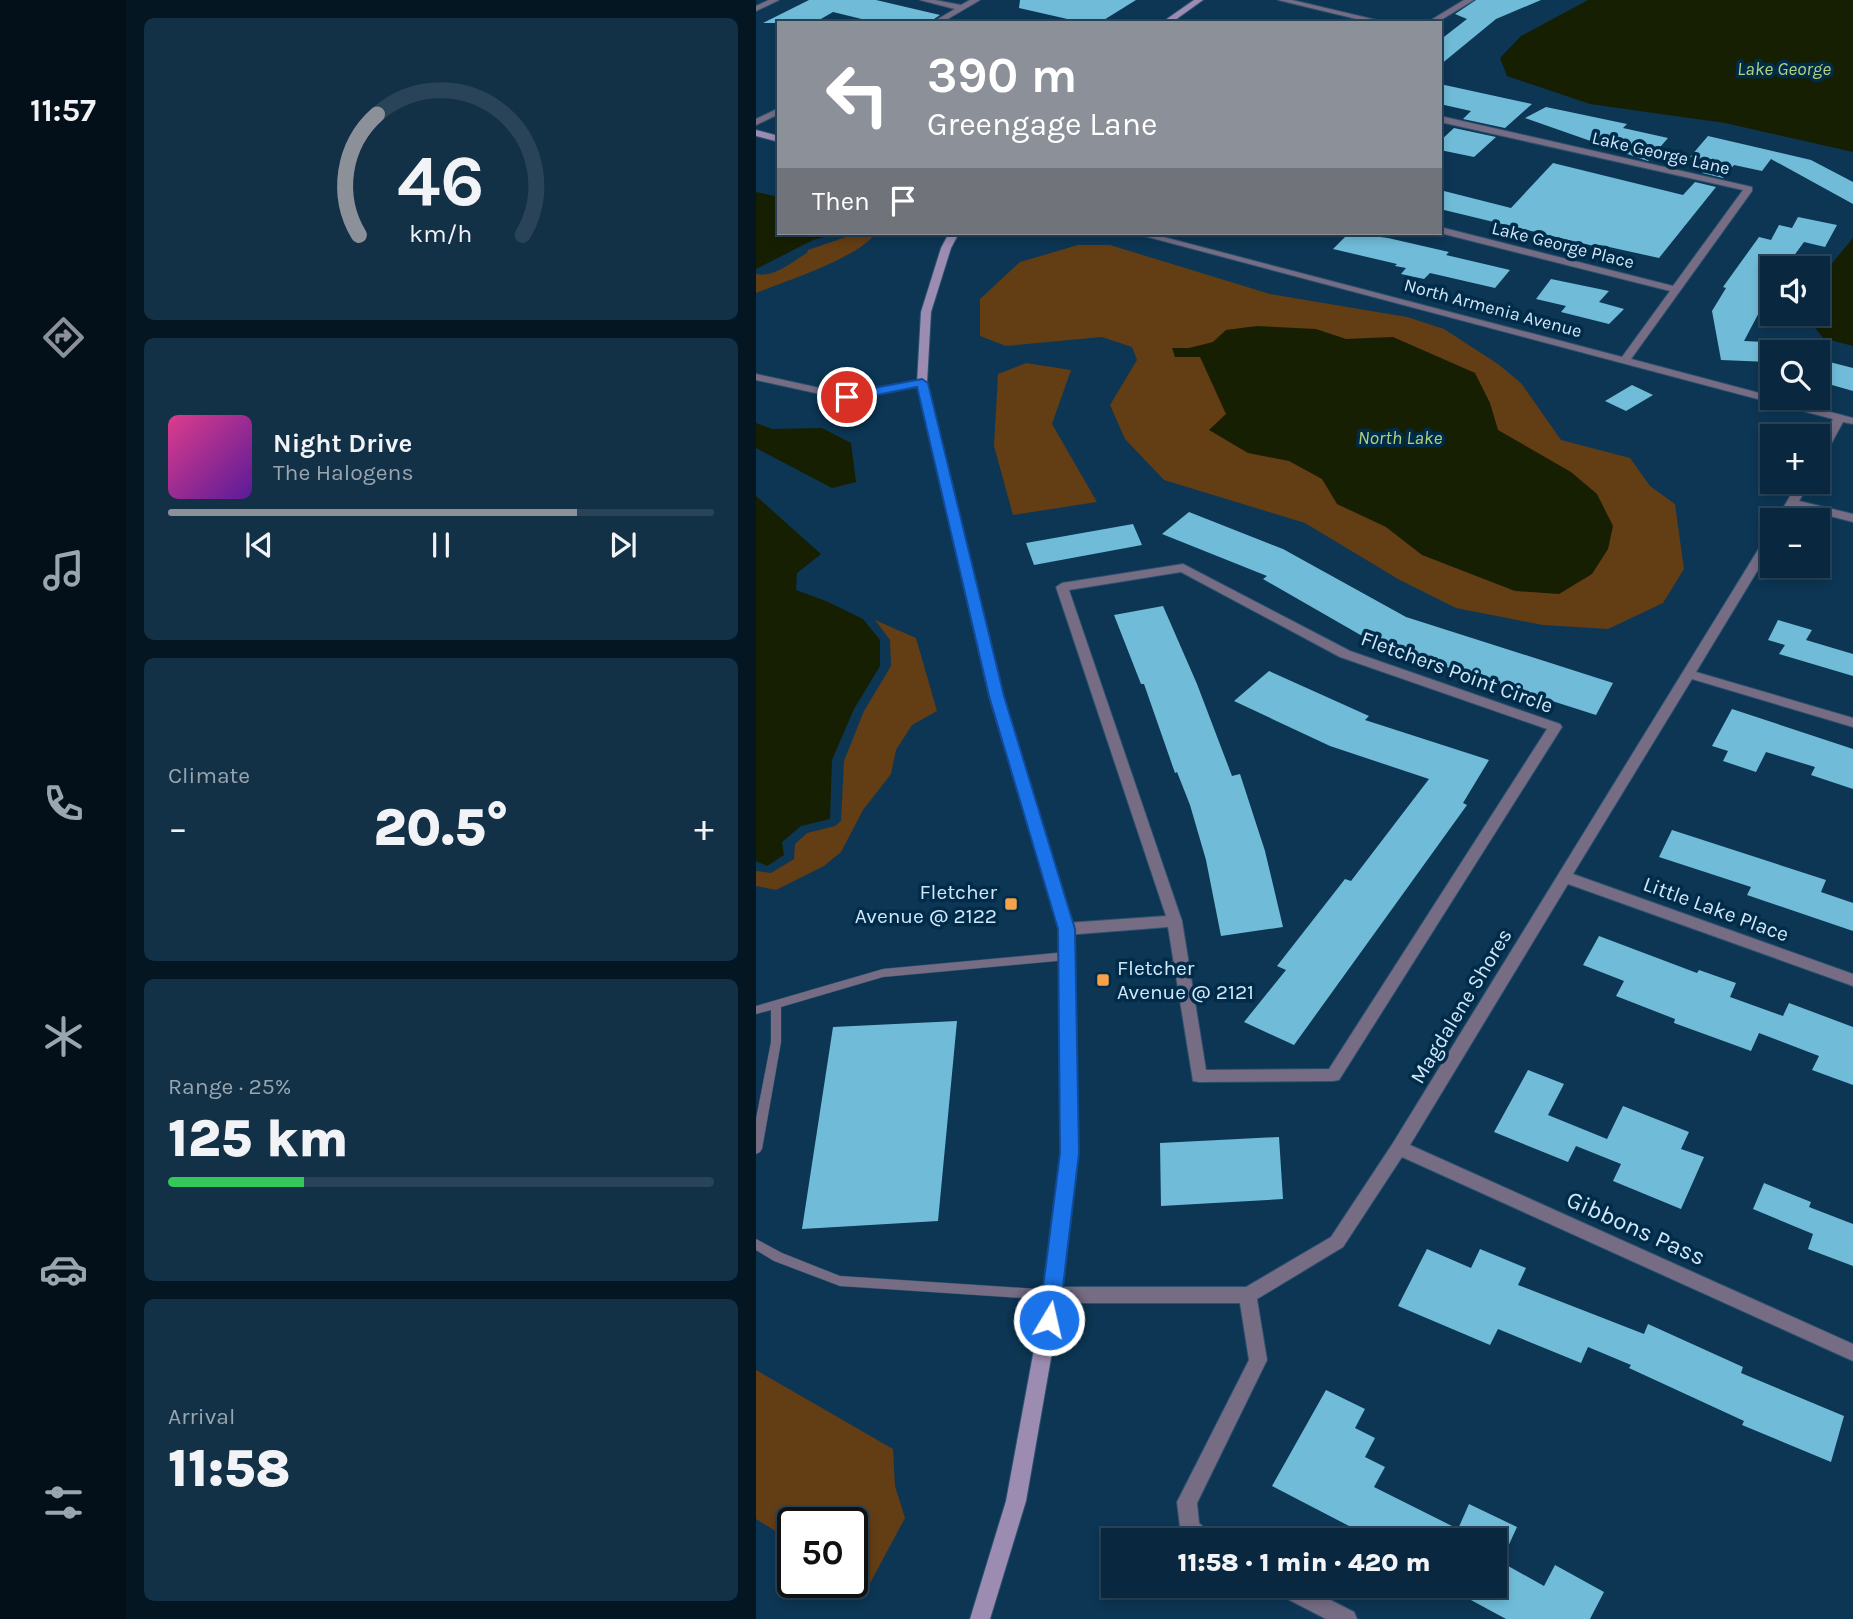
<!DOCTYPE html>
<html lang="en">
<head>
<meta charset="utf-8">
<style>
	:root { --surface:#09283f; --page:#123046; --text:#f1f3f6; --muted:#99a6b0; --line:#294459; --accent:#8c9099 }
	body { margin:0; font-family:Karla,sans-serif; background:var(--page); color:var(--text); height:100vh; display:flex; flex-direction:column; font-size:26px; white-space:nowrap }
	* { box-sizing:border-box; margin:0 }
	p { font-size:23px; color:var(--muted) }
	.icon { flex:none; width:38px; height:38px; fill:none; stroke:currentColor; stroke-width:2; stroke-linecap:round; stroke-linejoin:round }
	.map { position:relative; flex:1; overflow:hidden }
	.sheet { display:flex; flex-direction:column; gap:18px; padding:18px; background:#051623; width:630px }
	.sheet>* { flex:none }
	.top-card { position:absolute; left:21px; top:21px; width:665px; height:214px; border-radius:0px; box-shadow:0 4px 10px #0003,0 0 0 2px var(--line); background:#8c9099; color:#fff; overflow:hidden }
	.controls { position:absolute; left:1004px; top:256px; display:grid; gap:14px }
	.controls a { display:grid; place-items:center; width:70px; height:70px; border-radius:0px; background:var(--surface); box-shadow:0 4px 10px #0003,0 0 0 2px var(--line); font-size:35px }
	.speed { position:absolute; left:21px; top:1507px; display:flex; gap:14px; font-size:35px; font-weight:700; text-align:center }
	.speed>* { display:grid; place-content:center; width:91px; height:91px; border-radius:50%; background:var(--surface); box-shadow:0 4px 10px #0003,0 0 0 2px var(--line); line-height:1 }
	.speed .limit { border:4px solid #111; border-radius:10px; background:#fff; color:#111 }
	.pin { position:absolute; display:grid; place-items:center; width:60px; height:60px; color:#fff; margin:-30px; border:4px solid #fff; border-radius:50%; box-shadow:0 2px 7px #0007 }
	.me { position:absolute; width:77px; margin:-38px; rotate:9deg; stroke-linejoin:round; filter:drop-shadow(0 0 5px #0008) }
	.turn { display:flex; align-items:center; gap:24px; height:147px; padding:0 35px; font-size:32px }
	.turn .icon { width:91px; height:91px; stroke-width:2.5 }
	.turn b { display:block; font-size:49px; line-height:60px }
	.then { display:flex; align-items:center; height:66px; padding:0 35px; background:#0003; gap:14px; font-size:26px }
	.big { font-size:52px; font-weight:800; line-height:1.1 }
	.sheet .card { flex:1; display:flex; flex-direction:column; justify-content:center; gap:10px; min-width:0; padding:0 24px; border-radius:10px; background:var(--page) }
	.sheet .dial { align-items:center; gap:0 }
	.dial svg { height:182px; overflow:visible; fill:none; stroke:var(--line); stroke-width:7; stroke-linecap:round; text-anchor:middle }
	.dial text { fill:var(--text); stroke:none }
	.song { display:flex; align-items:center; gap:21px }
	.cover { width:84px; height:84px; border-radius:10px; background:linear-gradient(135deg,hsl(330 70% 55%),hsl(270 70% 35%)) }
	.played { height:7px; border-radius:4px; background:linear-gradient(90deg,var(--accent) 75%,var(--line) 75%) }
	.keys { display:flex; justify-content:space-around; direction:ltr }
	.heat { display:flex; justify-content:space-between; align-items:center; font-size:38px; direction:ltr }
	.charge { height:10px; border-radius:5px; background:linear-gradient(90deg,#34c759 25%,var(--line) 0) }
	.trip { position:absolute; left:345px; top:1528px; width:406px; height:70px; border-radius:0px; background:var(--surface); box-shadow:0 4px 10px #0003,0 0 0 2px var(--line); font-weight:800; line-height:70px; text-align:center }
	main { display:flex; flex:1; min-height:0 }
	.dock { display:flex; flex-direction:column; width:126px; justify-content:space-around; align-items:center; background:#041019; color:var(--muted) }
	.dock .icon { width:49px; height:49px }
	.dock .current { color:var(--accent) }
	.dock b { font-size:32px; color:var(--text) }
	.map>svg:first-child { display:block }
</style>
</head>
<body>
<main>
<nav class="dock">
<b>11:57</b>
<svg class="icon current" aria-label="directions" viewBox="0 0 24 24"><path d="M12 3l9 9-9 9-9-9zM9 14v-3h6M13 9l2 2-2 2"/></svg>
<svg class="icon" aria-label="music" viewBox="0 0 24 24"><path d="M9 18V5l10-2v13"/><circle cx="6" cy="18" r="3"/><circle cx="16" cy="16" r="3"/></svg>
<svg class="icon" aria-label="phone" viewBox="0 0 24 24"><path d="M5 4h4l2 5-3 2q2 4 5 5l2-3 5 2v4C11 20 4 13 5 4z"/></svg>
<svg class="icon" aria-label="climate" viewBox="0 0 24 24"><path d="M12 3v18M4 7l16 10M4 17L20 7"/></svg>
<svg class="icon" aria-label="car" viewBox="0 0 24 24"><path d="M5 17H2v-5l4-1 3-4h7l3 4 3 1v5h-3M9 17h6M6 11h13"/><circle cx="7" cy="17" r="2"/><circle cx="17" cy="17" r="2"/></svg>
<svg class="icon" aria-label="filters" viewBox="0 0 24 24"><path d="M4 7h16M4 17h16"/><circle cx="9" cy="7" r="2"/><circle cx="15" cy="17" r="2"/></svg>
</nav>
<section class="sheet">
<div class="card dial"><svg viewBox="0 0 100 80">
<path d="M14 69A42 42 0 1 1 86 69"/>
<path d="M14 69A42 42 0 0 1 22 16" stroke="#8c9099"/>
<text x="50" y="56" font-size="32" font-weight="700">46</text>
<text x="50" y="72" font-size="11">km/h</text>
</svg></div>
<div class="card">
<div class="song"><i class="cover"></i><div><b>Night Drive</b><p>The Halogens</p></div></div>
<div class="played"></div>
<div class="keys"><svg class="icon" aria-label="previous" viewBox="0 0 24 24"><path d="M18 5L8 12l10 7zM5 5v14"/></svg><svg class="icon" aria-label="pause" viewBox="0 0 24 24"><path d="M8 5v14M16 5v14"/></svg><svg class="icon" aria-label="next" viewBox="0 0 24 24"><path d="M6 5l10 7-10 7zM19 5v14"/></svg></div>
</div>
<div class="card"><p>Climate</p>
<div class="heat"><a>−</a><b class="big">20.5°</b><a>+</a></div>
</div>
<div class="card"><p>Range · 25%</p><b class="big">125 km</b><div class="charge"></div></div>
<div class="card"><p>Arrival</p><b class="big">11:58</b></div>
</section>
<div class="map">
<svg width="1097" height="1619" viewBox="0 0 1097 1619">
	<rect width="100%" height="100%" fill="#0c3654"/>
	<path fill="#633d14" d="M110 233H120C102 258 30 281 0 293V274C19 278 35 262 51 253L52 250 93 236 108 237Z
		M322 245H354L514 294 651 317 688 329 742 364 765 383 805 440 874 458 894 486 919 504 928 569 907 603 852 629 787 625 700 608 642 579 549 523 408 480 369 439 354 405 381 360 376 347 346 337 250 346 224 336V299L264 262Z
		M270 363 315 370 296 424 341 502 257 515 238 446 242 374Z
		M119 620 160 638 181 711 156 725 140 750 135 774 107 810 85 852 68 866 20 890 0 886V871L15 873 38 859 39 844 51 833 79 826 85 821 88 761 108 711 135 666 134 640Z
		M0 1370 137 1449 139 1486 149 1518 112 1587 96 1577V1522H37V1542L0 1519Z"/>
	<path fill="#171f02" d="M832 0H1097V152L969 123 834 104 751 76 744 58 765 36Z
		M0 192 23 197V233H83L57 240 0 269Z
		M1097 238V346L1067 338 1051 317 1053 313H1062C1062 275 1074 266 1097 238Z
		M501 326 560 329 590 339 637 337 719 373 734 403 742 430 815 472 841 494 857 526 852 549 836 574 803 594 759 591 666 555 630 527 581 504 566 479 533 461 492 453 453 430 470 414 444 357H419L416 348H433L457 342 470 330Z
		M0 423 16 429 66 428 95 443 100 482 76 488 0 448Z
		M0 496 65 554 41 573 40 590 70 601 107 619 124 640V666L98 709 76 760 74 819 45 826 26 842 28 855 11 866 0 861Z"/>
	<path fill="#70bcd8" d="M53 0H120L184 15 172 23H122L77 12 58 23H7Z
		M264 0H380L343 23H329L263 8Z
		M720 0H785L740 19 684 65V40L711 19 699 14Z
		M684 84 776 104 749 128 707 119 715 111 684 104Z
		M790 107 871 124 867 128 912 138 892 161 886 159 769 118Z
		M698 128 740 137 718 157 684 150V141Z
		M952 136 1055 160 1097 182V204L1015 159 1006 171 978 165 967 178 946 173 956 162 934 157Z
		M797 163 927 195 939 182 960 187 903 258 844 245 842 247 684 209V190L755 208Z
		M1042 217 1081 225 1069 247 1048 242 1029 268H1017V286L988 341 1009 342 1013 362 965 360 956 311 970 288 967 287 1003 237 1015 240 1023 225 1036 228Z
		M593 233 632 238 693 252 690 255 754 270 739 288 674 273 668 279 645 274 650 268 639 266 641 264 577 249Z
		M795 279 853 291 843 302 868 309 853 324 805 312 810 306 780 299Z
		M1062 359 1097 368V391L1062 381Z
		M876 385 897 395 870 411 849 401Z
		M433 512 527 549 650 617 857 683 840 715 606 640 608 637 507 579 511 576 406 534Z
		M377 524 386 545 278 565 270 543Z
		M407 606 441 684 476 776 484 774 509 851 527 927 465 936 450 860 434 805 421 772 419 773 388 684H385L358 615Z
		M1022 620 1056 630 1050 640 1097 654V676L1023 654 1029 645 1012 640Z
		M513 671 613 716 609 720 733 760 707 803 711 805 538 1045 488 1022 530 970 521 966 589 879 595 881 673 779 574 746 478 701Z
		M976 709 1097 749V789L1055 775 1059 767 1010 752 1000 772 967 761 972 751 956 746Z
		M916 830 1070 880 1065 892 1097 903V931L991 895 995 887 903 857Z
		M843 936 941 973 943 970 980 983 974 997 1027 1016 1033 1003 1097 1027V1085L1056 1070 1063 1056 1003 1033 995 1051 918 1023 919 1019 860 996 868 981 827 965Z
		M201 1021 182 1221 46 1229 77 1027Z
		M772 1070 808 1084 792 1115 851 1139 867 1106 933 1132 925 1149 948 1157 925 1209 857 1181 865 1164 820 1146 812 1162 738 1132Z
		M523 1137 527 1199 405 1206 404 1143Z
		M1008 1183 1055 1202 1053 1207 1097 1224V1266L1052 1249 1057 1234 997 1209Z
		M671 1249 715 1268 724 1249 770 1268 762 1285 888 1334 892 1324 987 1367 985 1373 1088 1416 1075 1462 986 1425 988 1421 873 1368 875 1365 832 1347 825 1363 742 1329 734 1345 642 1306Z
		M570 1390 609 1409 599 1428 619 1438 609 1457 629 1467 618 1487 702 1529 713 1504 761 1527 745 1562 788 1586 799 1565 848 1592 834 1619H750L689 1586H738V1540H620L516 1486Z"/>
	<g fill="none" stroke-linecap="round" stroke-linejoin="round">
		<g stroke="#2c526f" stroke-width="1">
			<path id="service" d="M311 952 315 953 316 956 315 959 311 960 127 977 25 1007V1042L6 1149 4 1152 0 1154V1119L15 1042V1010L0 1014V1006L127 969Z
				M0 1239 26 1253 84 1276 297 1290 301 1291 303 1295 301 1299 297 1300 84 1286 18 1261 0 1250Z"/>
		</g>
		<g stroke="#2c526f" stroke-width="2">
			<path id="minor" d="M13 0H23L0 11V6Z
				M164 0H179L205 5 214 0H224L185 23H175L199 9Z
				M522 0H536L633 23H617Z
				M708 0H718L680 23H670Z
				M23 108V114L0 125V119Z
				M684 116 996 187V191L875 359 1097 418V424L1087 422 1068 457 1062 460V446L1077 419 377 233H392L866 357 914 291 684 233V227L917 286 987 190 684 122Z
				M0 374 91 394 166 380 171 383 166 386 91 400 0 380Z
				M1043 481H1055L1043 501 1097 514V522L1039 507 1032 520H1020Z
				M1013 532H1017V545L940 672 1097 718V727L936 679 817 874 1097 974V986L812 884 654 1145 1097 1344V1361L646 1157 587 1247 501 1299 511 1360 441 1503 443 1523 454 1533 457 1540H433L424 1527 421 1502 493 1360 484 1303H297L291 1301 288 1295 291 1289 297 1287H490L575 1237 637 1143Z
				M427 564 594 651 804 724 806 727 583 1080 577 1081 443 1082 437 1081 412 927 310 935 305 933 303 929 305 925 310 923 410 916 300 587 306 583ZM425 572 584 657 791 729 573 1069 450 1070 426 921 313 590Z
				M517 1586H547L598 1612 601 1619H570L520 1593Z"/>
		</g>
		<g stroke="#2c526f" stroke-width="2">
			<path id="secondary" d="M438 0H447L415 23H405Z
				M0 130 23 136V142L0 136Z
				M193 233H203L195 248 175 312 171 383 247 696 317 929 322 1153 306 1295 270 1501 234 1619H214L250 1501 288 1295 306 1153 303 929 233 696 161 383 165 312 185 248Z"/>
		</g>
		<use href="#service" fill="#766c84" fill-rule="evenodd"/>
		<use href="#minor" fill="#766c84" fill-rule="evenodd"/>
		<use href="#secondary" fill="#9c8cb2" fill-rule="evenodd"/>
	</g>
	<path fill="#1a73e8" stroke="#114b97" stroke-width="2" d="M166 379 172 383 248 696 319 929 323 1153 303 1320 300 1327 293 1330 286 1327 283 1320 304 1153 302 929 233 696 161 387 91 401 85 397 91 393Z"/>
	<g fill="#f6a248" stroke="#002c49" stroke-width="2.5">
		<rect x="248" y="897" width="14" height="14" rx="3.5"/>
		<rect x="340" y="973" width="14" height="14" rx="3.5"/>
	</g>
	<g text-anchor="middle" stroke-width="7" stroke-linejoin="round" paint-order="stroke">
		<g font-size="18" fill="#d1e7fa" stroke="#002c49">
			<text transform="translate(905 153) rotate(13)" y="6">Lake George Lane</text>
			<text transform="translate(807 245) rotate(14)" y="6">Lake George Place</text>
			<text transform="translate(737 308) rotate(15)" y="6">North Armenia Avenue</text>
		</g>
		<g font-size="19" font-style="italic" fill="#b4d17c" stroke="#002c49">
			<text x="1028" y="75">Lake George</text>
			<text x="644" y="444">North Lake</text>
		</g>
		<g font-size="21" fill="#d1e7fa" stroke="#002c49">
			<text transform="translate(701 672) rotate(20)" y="7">Fletchers Point Circle</text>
			<text transform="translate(960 909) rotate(20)" y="7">Little Lake Place</text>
			<text transform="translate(705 1006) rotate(-59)" y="7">Magdalene Shores</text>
		</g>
		<g font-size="21" fill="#d1e7fa" stroke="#002c49" text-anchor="end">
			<text x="241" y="899">Fletcher<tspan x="241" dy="24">Avenue @ 2122</tspan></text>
			<text x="361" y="975" text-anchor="start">Fletcher<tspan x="361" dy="24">Avenue @ 2121</tspan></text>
		</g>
		<g font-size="24" fill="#d1e7fa" stroke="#002c49">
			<text transform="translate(880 1228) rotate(24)" y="8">Gibbons Pass</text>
		</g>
	</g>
</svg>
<div class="controls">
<a><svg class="icon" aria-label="sound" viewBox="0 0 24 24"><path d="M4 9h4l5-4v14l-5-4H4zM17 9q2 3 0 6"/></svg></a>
<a><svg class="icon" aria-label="search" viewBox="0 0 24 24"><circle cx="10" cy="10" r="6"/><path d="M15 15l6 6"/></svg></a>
<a>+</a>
<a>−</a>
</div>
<div class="speed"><div class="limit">50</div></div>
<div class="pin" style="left:91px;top:397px;background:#d93025"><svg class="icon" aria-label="arrive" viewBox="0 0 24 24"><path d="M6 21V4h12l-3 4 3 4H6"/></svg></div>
<svg class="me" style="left:293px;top:1320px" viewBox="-20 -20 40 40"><circle r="17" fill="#1a73e8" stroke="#fff" stroke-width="3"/><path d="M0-11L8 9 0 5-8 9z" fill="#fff"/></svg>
<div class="trip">11:58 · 1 min · 420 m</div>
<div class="top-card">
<div class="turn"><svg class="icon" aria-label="left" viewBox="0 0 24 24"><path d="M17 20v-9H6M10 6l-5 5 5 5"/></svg><div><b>390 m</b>Greengage Lane</div></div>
<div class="then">Then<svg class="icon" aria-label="arrive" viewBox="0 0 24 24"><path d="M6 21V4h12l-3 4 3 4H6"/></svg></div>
</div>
</div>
</main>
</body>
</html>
